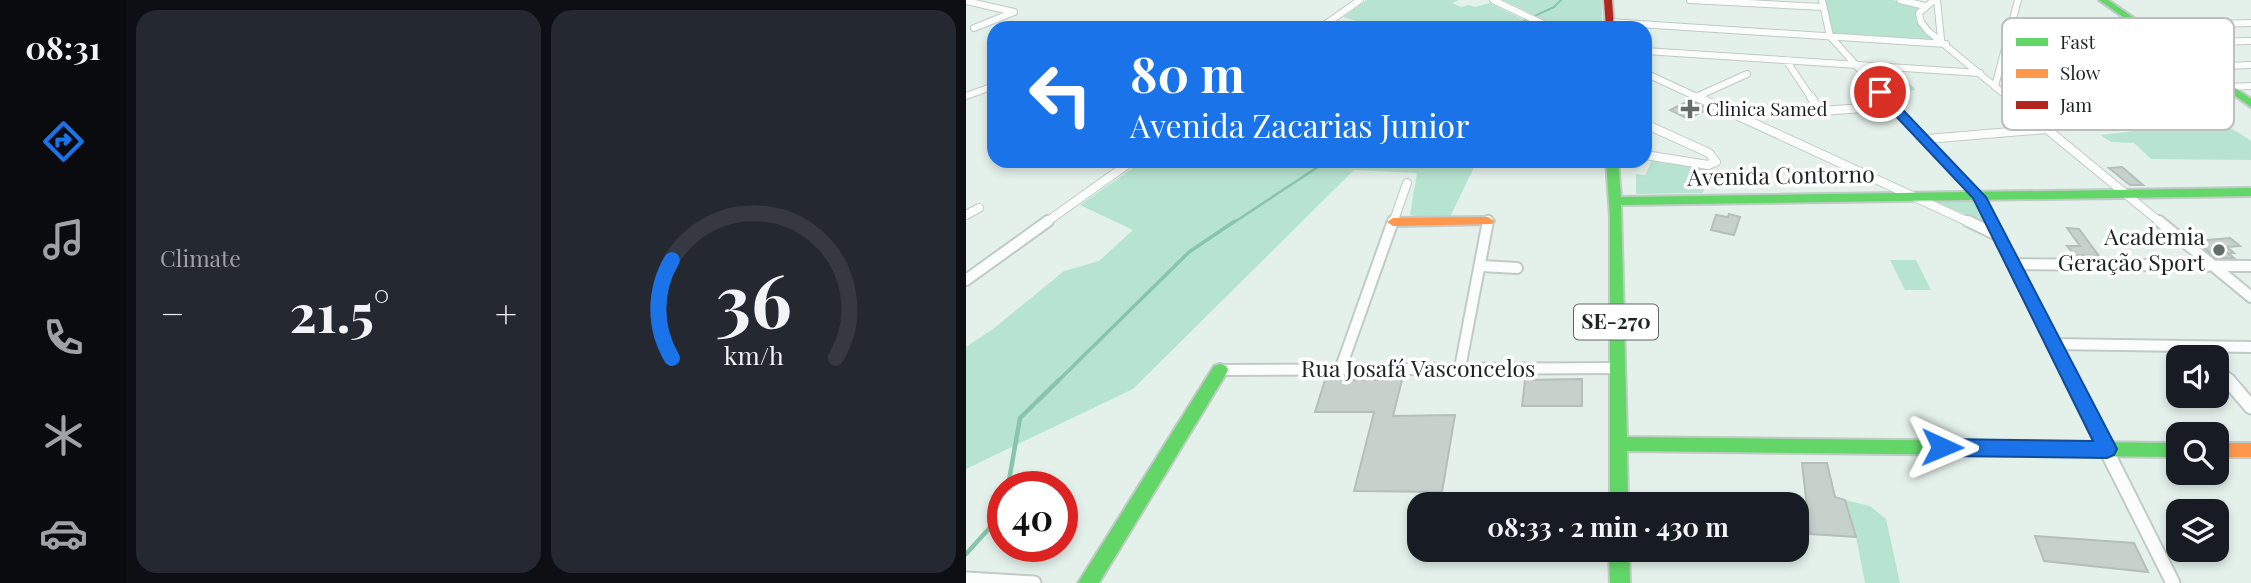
<!DOCTYPE html>
<html lang="en">
<head>
<meta charset="utf-8">
<style>
	:root { --surface:#171b24; --page:#242831; --text:#f1f3f6; --muted:#9ea1a6; --line:#363941; --accent:#1a73e8 }
	body { margin:0; font-family:"Playfair Display",serif; background:var(--page); color:var(--text); height:100vh; display:flex; flex-direction:column; font-size:26px; white-space:nowrap }
	* { box-sizing:border-box; margin:0 }
	p { font-size:23px; color:var(--muted) }
	.icon { flex:none; width:38px; height:38px; fill:none; stroke:currentColor; stroke-width:2; stroke-linecap:round; stroke-linejoin:round }
	.map { position:relative; flex:1; overflow:hidden }
	.side { display:flex; flex-direction:column; gap:10px; padding:10px; background:#0d0f14; width:840px }
	.side>* { flex:none }
	.hud { position:absolute; left:21px; top:21px; width:665px; height:147px; border-radius:21px; box-shadow:0 4px 10px #0003; background:#1a73e8; color:#fff; overflow:hidden }
	.fabs { position:absolute; left:1200px; top:345px; display:grid; gap:14px }
	.fabs a { display:grid; place-items:center; width:63px; height:63px; border-radius:14px; background:var(--surface); box-shadow:0 4px 10px #0003; font-size:35px }
	.speed { position:absolute; left:21px; top:471px; display:flex; gap:14px; font-size:35px; font-weight:700; text-align:center }
	.speed>* { display:grid; place-content:center; width:91px; height:91px; border-radius:50%; background:var(--surface); box-shadow:0 4px 10px #0003; line-height:1 }
	.speed .limit { border:10px solid #d22; background:#fff; color:#111 }
	.pin { position:absolute; display:grid; place-items:center; width:60px; height:60px; color:#fff; margin:-30px; border:4px solid #fff; border-radius:50%; box-shadow:0 2px 7px #0007 }
	.me { position:absolute; width:77px; margin:-38px; rotate:91deg; stroke-linejoin:round; filter:drop-shadow(0 0 5px #0008) }
	.turn { display:flex; align-items:center; gap:24px; height:147px; padding:0 28px; font-size:32px }
	.turn .icon { width:91px; height:91px; stroke-width:2.5 }
	.turn b { display:block; font-size:49px; line-height:60px }
	.big { font-size:52px; font-weight:700; line-height:1.1 }
	.side .card { flex:1; display:flex; flex-direction:column; justify-content:center; gap:10px; min-width:0; padding:0 24px; border-radius:21px; background:var(--page) }
	.side .dial { align-items:center; gap:0 }
	.dial svg { height:182px; overflow:visible; fill:none; stroke:var(--line); stroke-width:7; stroke-linecap:round; text-anchor:middle }
	.dial text { fill:var(--text); stroke:none }
	.heat { display:flex; justify-content:space-between; align-items:center; font-size:38px; direction:ltr }
	.side .tiles { flex:1; display:grid; gap:10px; grid-template-columns:repeat(2,1fr) }
	.trip { position:absolute; left:441px; top:492px; width:402px; height:70px; border-radius:21px; background:var(--surface); box-shadow:0 4px 10px #0003; font-weight:700; line-height:70px; text-align:center }
	main { display:flex; flex:1; min-height:0 }
	.menu { display:flex; flex-direction:column; width:126px; justify-content:space-around; align-items:center; background:#090b0e; color:var(--muted) }
	.menu .icon { width:49px; height:49px }
	.menu .on { color:var(--accent) }
	.menu b { font-size:32px; color:var(--text) }
	.map>svg:first-child { display:block }
</style>
</head>
<body>
<main>
<nav class="menu">
<b>08:31</b>
<svg class="icon on" aria-label="directions" viewBox="0 0 24 24"><path d="M12 3l9 9-9 9-9-9zM9 14v-3h6M13 9l2 2-2 2"/></svg>
<svg class="icon" aria-label="music" viewBox="0 0 24 24"><path d="M9 18V5l10-2v13"/><circle cx="6" cy="18" r="3"/><circle cx="16" cy="16" r="3"/></svg>
<svg class="icon" aria-label="phone" viewBox="0 0 24 24"><path d="M5 4h4l2 5-3 2q2 4 5 5l2-3 5 2v4C11 20 4 13 5 4z"/></svg>
<svg class="icon" aria-label="climate" viewBox="0 0 24 24"><path d="M12 3v18M4 7l16 10M4 17L20 7"/></svg>
<svg class="icon" aria-label="car" viewBox="0 0 24 24"><path d="M5 17H2v-5l4-1 3-4h7l3 4 3 1v5h-3M9 17h6M6 11h13"/><circle cx="7" cy="17" r="2"/><circle cx="17" cy="17" r="2"/></svg>
</nav>
<section class="side">
<div class="tiles">
<div class="card"><p>Climate</p>
<div class="heat"><a>−</a><b class="big">21.5°</b><a>+</a></div>
</div>
<div class="card dial"><svg viewBox="0 0 100 80">
<path d="M14 69A42 42 0 1 1 86 69"/>
<path d="M14 69A42 42 0 0 1 14 26" stroke="#1a73e8"/>
<text x="50" y="56" font-size="32" font-weight="700">36</text>
<text x="50" y="72" font-size="11">km/h</text>
</svg></div>
</div>
</section>
<div class="map">
<svg width="1285" height="583" viewBox="0 0 1285 583">
	<rect width="100%" height="100%" fill="#e4f1eb"/>
	<path fill="#b7e4d0" d="M401 0H493L486 3 495 7 503 5 509 7 524 3 575 28H386L394 22 377 17Z
		M537 0H636V28H595Z
		M859 0H927L956 7 951 13 950 21 978 43 866 36Z
		M1088 18C1108 18 1123 19 1140 31L1125 33 1232 119C1254 122 1267 128 1285 141V160L1185 159 1168 143 1145 142 1134 135 1177 130 1120 85 1084 82 1085 69 1046 62 1053 30 1088 34 1097 29Z
		M904 73H932L950 90 923 92Z
		M687 159 744 167 737 193 670 194V174L679 175Z
		M177 161H511L484 217 466 219 444 215 451 173 388 170 167 389 0 469V347L27 329 98 271 133 261 167 230 114 205Z
		M1007 200 1018 222 967 201Z
		M924 260H950L965 290H939Z
		M879 500 904 506 920 519 934 583H899L890 537Z"/>
	<g fill="none" stroke-linecap="round" stroke-linejoin="round">
		<path stroke="#87c6ab" stroke-width="2" d="M543 28 588 7 595 0"/>
		<path stroke="#87c6ab" stroke-width="2.5" d="M267 223 361 161"/>
		<path stroke="#87c6ab" stroke-width="3.5" d="M91 382 223 252 269 221"/>
		<path stroke="#87c6ab" stroke-width="4.5" d="M42 486 54 418 93 380
			M0 554 37 513"/>
	</g>
	<path fill="#c6d1cc" stroke="#b4beba" stroke-width="2" d="M724 100 742 109 722 119 704 110Z
		M1156 167 1177 185H1164L1143 168Z
		M763 214 774 217 768 235 745 230 750 215 762 217Z
		M1101 228 1113 229 1133 256 1109 255 1101 246H1114Z
		M1264 238 1274 246 1261 247 1268 253H1262L1268 258H1250L1230 241Z
		M616 379V406H556L559 380Z
		M359 380H436L427 416 489 415 476 492 388 491 408 412H349Z
		M836 463H861L869 497 879 500 890 537 844 534Z
		M1069 536 1168 543 1182 572 1078 561Z"/>
	<g fill="none" stroke-linecap="round" stroke-linejoin="round">
		<g stroke="#c0cac6" stroke-width="8">
			<path id="street-far3" d="M527 0 586 28
				M724 0 857 7
				M856 0 864 36 920 99
				M934 0 959 6
				M968 0 953 13 955 22 962 31 1044 99
				M971 0 975 39
				M0 1 48 12
				M643 22 980 44
				M1173 26 1285 23
				M8 28 48 12
				M354 28 394 0
				M1198 43 1285 41
				M679 51 1014 73
				M820 60 846 99
				M1232 67 1285 65
				M679 73 735 99
				M1029 86 1052 0
				M1261 87 1285 86
				M0 96 28 86
				M730 97 781 74"/>
		</g>
		<g stroke="#c0cac6" stroke-width="10">
			<path id="street-far2" d="M731 97 1005 223
				M845 97 854 111 928 106
				M918 97 1013 197 1026 223
				M1042 97 1195 223
				M679 124 743 153 750 162 742 165 679 155
				M961 139 1081 129
				M0 215 13 208
				M79 223 166 161
				M427 223 441 183"/>
		</g>
		<g stroke="#c0cac6" stroke-width="14">
			<path id="street-far1" d="M1002 221 1031 235
				M1025 221 1106 382
				M1193 221 1285 297
				M1047 264 1285 266
				M516 266 551 268
				M0 280 82 221
				M1088 344 1285 347
				M1251 367 1264 382
				M494 368 522 221
				M254 370 650 368
				M374 370 427 221"/>
		</g>
		<g stroke="#c0cac6" stroke-width="17">
			<path id="street" d="M1105 380 1207 583
				M1262 380 1285 407
				M0 579 68 583"/>
		</g>
		<g stroke="#c0cac6" stroke-width="4">
			<path id="fast" d="M1133 0H1142L1285 99V107Z
				M640 161H652L655 197 1285 188V196L655 205 661 437 1213 443V457L661 451 662 504H644V217Z
				M254 364 260 366 262 370 260 374 133 583H112L248 366Z
				M643 550H663L664 583H644Z"/>
		</g>
		<g stroke="#c0cac6" stroke-width="4">
			<path id="slow" d="M522 217 528 221 526 224 427 226 421 222 427 218Z
				M1251 443H1285V457H1251Z"/>
		</g>
		<g stroke="#c0cac6" stroke-width="4">
			<path id="jam" d="M638 0H646L648 28H640Z"/>
		</g>
		<use href="#street-far3" stroke="#fbfdfc" stroke-width="6"/>
		<use href="#street-far2" stroke="#fbfdfc" stroke-width="8"/>
		<use href="#street-far1" stroke="#fbfdfc" stroke-width="10"/>
		<use href="#street" stroke="#fbfdfc" stroke-width="13"/>
		<use href="#fast" fill="#63d668" fill-rule="evenodd"/>
		<use href="#slow" fill="#ff974d" fill-rule="evenodd"/>
		<use href="#jam" fill="#b3261e" fill-rule="evenodd"/>
	</g>
	<path fill="#1a73e8" stroke="#114b97" stroke-width="2" d="M910 90H918L1020 197 1148 443 1151 449 1148 455 1141 458 976 456 969 453 966 447 969 442 976 439 1127 441 1007 198 910 95Z"/>
	<g fill="#626c68" stroke="#fff" stroke-width="2.5">
		<path d="M720.5 98.5h7v7h7v7h-7v7h-7v-7h-7v-7h7z"/>
		<circle cx="1253" cy="250" r="7"/>
	</g>
	<g text-anchor="middle" stroke-width="7" stroke-linejoin="round" paint-order="stroke">
		<g font-size="19" fill="#1c2521" stroke="#fff" text-anchor="start">
			<text x="740" y="116">Clinica Samed</text>
		</g>
		<rect fill="#fff" stroke="#606664" stroke-width="2" x="608" y="304.5" width="84" height="35" rx="5"/>
		<g font-size="21" font-weight="bold" fill="#1c2521">
			<text x="650" y="329">SE-270</text>
		</g>
		<g font-size="23" fill="#1c2521" stroke="#fff">
			<text transform="translate(815 176) rotate(-1)" y="8">Avenida Contorno</text>
			<text x="452" y="377">Rua Josafá Vasconcelos</text>
		</g>
		<g font-size="23" fill="#1c2521" stroke="#fff" text-anchor="end">
			<text x="1239" y="245">Academia<tspan x="1239" dy="26">Geração Sport</tspan></text>
		</g>
	</g>
	<rect x="1036" y="18" width="232" height="112" rx="10" fill="#fff" stroke="#bbbebc" stroke-width="2"/>
	<rect x="1050" y="38" width="32" height="8" fill="#63d668"/>
	<rect x="1050" y="69" width="32" height="9" fill="#ff974d"/>
	<rect x="1050" y="101" width="32" height="8" fill="#b3261e"/>
	<g font-size="19" fill="#1c2521">
		<text x="1094" y="49">Fast</text>
		<text x="1094" y="80">Slow</text>
		<text x="1094" y="112">Jam</text>
	</g>
</svg>
<div class="fabs">
<a><svg class="icon" aria-label="sound" viewBox="0 0 24 24"><path d="M4 9h4l5-4v14l-5-4H4zM17 9q2 3 0 6"/></svg></a>
<a><svg class="icon" aria-label="search" viewBox="0 0 24 24"><circle cx="10" cy="10" r="6"/><path d="M15 15l6 6"/></svg></a>
<a><svg class="icon" aria-label="layers" viewBox="0 0 24 24"><path d="M12 4l9 5-9 5-9-5zM3 14l9 5 9-5"/></svg></a>
</div>
<div class="speed"><div class="limit">40</div></div>
<div class="pin" style="left:914px;top:92px;background:#d93025"><svg class="icon" aria-label="arrive" viewBox="0 0 24 24"><path d="M6 21V4h12l-3 4 3 4H6"/></svg></div>
<svg class="me" style="left:976px;top:447px" viewBox="-20 -20 40 40"><path d="M0-17L14 15 0 8-14 15z" fill="#1a73e8" stroke="#fff" stroke-width="4"/></svg>
<div class="trip">08:33 · 2 min · 430 m</div>
<div class="hud">
<div class="turn"><svg class="icon" aria-label="left" viewBox="0 0 24 24"><path d="M17 20v-9H6M10 6l-5 5 5 5"/></svg><div><b>80 m</b>Avenida Zacarias Junior</div></div>
</div>
</div>
</main>
</body>
</html>
